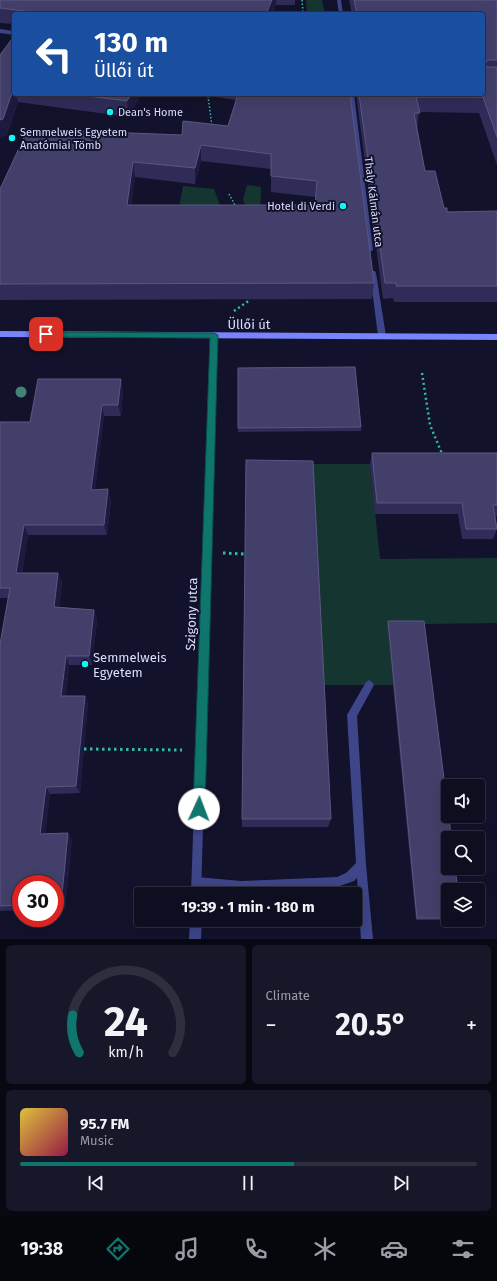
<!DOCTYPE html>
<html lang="en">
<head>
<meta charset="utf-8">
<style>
	:root { --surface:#0e0e21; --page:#17172a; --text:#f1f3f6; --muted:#9b9ca5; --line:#2e2e3f; --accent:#0f766e }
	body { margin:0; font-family:"Fira Sans",sans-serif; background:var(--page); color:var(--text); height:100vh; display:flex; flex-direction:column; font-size:15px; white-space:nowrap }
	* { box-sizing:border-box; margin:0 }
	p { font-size:13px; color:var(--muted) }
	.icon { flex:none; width:22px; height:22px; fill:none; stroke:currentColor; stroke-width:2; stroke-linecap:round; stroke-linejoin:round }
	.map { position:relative; height:939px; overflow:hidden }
	.side { display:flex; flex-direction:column; gap:6px; padding:6px; background:#080812; flex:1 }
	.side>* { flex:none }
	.banner { position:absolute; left:12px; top:12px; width:473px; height:84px; border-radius:4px; box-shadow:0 4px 16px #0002,0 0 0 1px var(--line); background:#1a4fa0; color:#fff; overflow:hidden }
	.tools { position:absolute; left:441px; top:779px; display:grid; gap:8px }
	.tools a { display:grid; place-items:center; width:44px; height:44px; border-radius:4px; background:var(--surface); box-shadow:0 4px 16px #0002,0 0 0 1px var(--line); font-size:20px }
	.speed { position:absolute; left:12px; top:875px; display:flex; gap:8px; font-size:20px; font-weight:700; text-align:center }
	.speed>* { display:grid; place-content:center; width:52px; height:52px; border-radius:50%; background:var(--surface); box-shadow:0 4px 16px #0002,0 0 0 1px var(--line); line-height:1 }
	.speed .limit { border:6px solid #d22; background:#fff; color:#111 }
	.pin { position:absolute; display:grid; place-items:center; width:34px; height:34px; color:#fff; margin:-17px; border-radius:8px; box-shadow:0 2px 6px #0006 }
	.me { position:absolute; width:44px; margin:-22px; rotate:2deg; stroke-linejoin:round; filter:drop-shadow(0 0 3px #0008) }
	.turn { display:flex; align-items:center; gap:14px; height:84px; padding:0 16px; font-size:18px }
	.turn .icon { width:52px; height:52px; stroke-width:2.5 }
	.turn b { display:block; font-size:28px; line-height:34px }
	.big { font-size:30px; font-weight:700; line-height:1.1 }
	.side .widget { flex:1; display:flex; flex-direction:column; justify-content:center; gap:6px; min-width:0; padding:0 14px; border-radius:6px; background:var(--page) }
	.side .dial { align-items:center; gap:0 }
	.dial svg { height:104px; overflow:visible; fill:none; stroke:var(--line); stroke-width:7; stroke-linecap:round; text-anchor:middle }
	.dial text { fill:var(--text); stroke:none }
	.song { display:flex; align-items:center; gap:12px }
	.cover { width:48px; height:48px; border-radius:6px; background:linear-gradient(135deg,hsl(50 70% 55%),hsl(340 70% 35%)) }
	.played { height:4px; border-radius:2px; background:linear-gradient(90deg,var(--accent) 60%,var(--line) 60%) }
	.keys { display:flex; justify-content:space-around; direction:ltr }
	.heat { display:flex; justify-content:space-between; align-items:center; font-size:22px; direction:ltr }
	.side .tiles { flex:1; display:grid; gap:6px; grid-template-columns:1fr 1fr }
	.widget:last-child { grid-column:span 2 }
	.trip { position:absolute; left:134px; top:887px; width:228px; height:40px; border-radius:4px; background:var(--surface); box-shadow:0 4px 16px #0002,0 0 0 1px var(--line); font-weight:700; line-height:40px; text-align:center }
	.menu { display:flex; height:64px; justify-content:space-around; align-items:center; background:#06060d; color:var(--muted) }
	.menu .icon { width:28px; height:28px }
	.menu .selected { color:var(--accent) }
	.menu b { font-size:18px; color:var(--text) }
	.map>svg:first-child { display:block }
</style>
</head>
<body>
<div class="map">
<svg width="497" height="939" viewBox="0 0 497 939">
	<rect width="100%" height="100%" fill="#13122c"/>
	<path fill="#153630" d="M306 0H322L325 14H307Z
		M247 185 261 187 260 227H256L243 200Z
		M183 186 214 189 221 208H179Z
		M310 464H370L380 559 497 558V623L423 624 393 685H321Z"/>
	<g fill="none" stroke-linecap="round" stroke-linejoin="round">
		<path stroke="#34bca2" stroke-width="1.5" stroke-dasharray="1.5 2" stroke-linecap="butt" d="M302 0 303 12 305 14
			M289 14 303 12
			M208 96 212 126
			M229 194 236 207"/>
		<path stroke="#34bca2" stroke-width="2.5" stroke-dasharray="2 3" stroke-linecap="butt" d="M234 311 250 300
			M422 373 430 425 443 456"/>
		<path stroke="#34bca2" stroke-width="3" stroke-dasharray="2.5 3.5" stroke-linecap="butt" d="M223 553 245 554
			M84 749 182 750"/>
		<path fill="#3e4589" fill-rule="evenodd" d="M369 680 372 682 374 685 357 716 366 865 373 939H361L357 878 354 881 337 887 241 891 197 887 193 886 192 882 193 878 197 877 241 881 337 877 346 873 356 863 347 715 366 682Z"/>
		<path fill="#3e4589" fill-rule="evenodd" d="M337 0H341L343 14H339Z
			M0 29 14 31V35L0 33Z
			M348 94H354L373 250 370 252 367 250Z
			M371 271H375L376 273 386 336 382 339 378 336 370 273Z
			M214 332 218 335 201 894H191L210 335Z
			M190 920H202L201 939H189Z"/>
		<path fill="#7784fc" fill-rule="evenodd" d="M0 331 497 334V340L0 337Z"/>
	</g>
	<circle fill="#428376" cx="21" cy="392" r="5.5"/>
	<path fill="#2f2c58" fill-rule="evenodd" d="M0 0H295V5H276L272 14H14V24L0 23Z
		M349 0H497V165L479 113 419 112 417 129 425 171 444 208 447 212 497 211V302H394L393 298 383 299 356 94H483V14H352Z
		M0 55 14 94H141L129 117 18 102 7 135 0 137Z
		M195 94H350L374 283 372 299 0 300V189L182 135 228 126 236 100ZM201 161 271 169V192L315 197V205H131L135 177 195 184Z
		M238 368 361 427V431L238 432Z
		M123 390 121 416H104L95 490 111 501 107 535H28L22 573H58L62 583 59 607 94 610 97 620 92 665H69L66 696H85L88 704 80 793 50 794 45 833 72 839 65 909H55V884H21V910L0 911V644L8 598H0V422H30Z
		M372 453H497V516H495L497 529 493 539H462L458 514H375L370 464Z
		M388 621 448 890V920H416L387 624Z
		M242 819H331L328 827H242Z"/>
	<path fill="#1c1a3f" d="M272 0H276V5L272 14H266Z
		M14 87V94H16L18 102 7 135 0 137V120Z
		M131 94H141L129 117 127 101Z
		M201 145V161L195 184V168Z
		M133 162 135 177 129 221 127 205Z
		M121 379 123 390 121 416 118 405Z
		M102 405 104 416 94 501 91 490Z
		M108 489 111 501 107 535 104 525Z
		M24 525 28 535 20 583 16 573Z
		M58 573 62 583 58 617 54 607Z
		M94 610 97 620 92 665 89 656Z
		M66 656 69 665 65 705 61 696Z
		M85 696 88 704 80 793 76 786Z
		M46 787 50 794 45 840 40 834Z
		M68 833 72 839 65 909 61 905Z"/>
	<path fill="#423f6a" stroke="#5a5881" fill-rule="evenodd" d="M0 0H272L266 14H31L32 12 0 8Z
		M354 0H497V60H487L485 65 487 67H497V137L483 97H416L420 113H414L425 171H435L444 208H447V212L497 211V286H396V283H385L359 94H483V14H357Z
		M14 36V87L3 119 0 120V55Z
		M72 94H131L127 101Z
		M238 94H350L374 283 0 284V189L28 129 182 135 183 121 228 126ZM201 145 271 154V176L317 181 315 205H127L133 162 195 168Z
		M355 367 361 427 238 428V368Z
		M38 379H121L118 405H102L91 490 108 489 104 525H24L16 573H58L54 607 94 610 89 656H66L61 696H85L76 786 46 787 40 834 68 833 61 905H55V884H21V905L0 906V644L10 588H0V422H30Z
		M372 453H497V505H493L497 529H466L462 503H377Z
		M246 460 313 461 331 819H242Z
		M388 621H424L448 810V816H449L451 838H448V868H455L458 890H448V918H417Z"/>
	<path fill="#0f766e" stroke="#0a4d48" d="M43 332 214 333 218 335 205 809 203 813 199 815 195 813 193 809 210 338 46 337 42 334Z"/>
	<g fill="#0ef9f3" stroke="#13122c" stroke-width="1.5">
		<circle cx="110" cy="112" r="4"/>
		<circle cx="12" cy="138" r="4"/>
		<circle cx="343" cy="206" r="4"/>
		<circle cx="85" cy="664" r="4"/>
	</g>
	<g text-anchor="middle" stroke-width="4" stroke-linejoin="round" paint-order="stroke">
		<g font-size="11" fill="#dddefe" stroke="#13122c" text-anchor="start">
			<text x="118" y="116">Dean's Home</text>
			<text x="20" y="136">Semmelweis Egyetem<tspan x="20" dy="13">Anatómiai Tömb</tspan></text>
			<text x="335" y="210" text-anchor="end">Hotel di Verdi</text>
		</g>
		<g font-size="11" fill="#dddefe" stroke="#13122c">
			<text transform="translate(374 202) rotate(83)" y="4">Thaly Kálmán utca</text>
		</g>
		<g font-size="13" fill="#dddefe" stroke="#13122c">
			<text x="249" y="329">Üllői út</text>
			<text transform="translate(191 614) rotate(-88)" y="5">Szigony utca</text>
		</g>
		<g font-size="13" fill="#dddefe" stroke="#13122c" text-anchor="start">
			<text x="93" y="662">Semmelweis<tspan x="93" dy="15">Egyetem</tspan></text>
		</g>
	</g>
</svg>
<div class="tools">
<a><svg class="icon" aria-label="sound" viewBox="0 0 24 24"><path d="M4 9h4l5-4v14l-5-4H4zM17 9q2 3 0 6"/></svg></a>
<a><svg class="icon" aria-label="search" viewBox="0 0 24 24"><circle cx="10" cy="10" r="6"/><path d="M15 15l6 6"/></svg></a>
<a><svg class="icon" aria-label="layers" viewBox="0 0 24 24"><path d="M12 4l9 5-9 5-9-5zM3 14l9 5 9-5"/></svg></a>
</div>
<div class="speed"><div class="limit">30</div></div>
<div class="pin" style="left:46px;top:334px;background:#d93025"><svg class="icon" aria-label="arrive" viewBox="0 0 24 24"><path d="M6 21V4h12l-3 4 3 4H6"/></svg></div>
<svg class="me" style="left:199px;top:809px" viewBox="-20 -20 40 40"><circle r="19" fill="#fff"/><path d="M0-13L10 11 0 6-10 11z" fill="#0f766e"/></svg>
<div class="trip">19:39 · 1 min · 180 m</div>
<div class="banner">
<div class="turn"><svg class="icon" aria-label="left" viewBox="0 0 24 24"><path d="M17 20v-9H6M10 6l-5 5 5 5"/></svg><div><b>130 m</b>Üllői út</div></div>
</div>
</div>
<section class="side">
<div class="tiles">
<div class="widget dial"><svg viewBox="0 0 100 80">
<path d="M14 69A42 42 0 1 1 86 69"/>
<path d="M14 69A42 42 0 0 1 9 40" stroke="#0f766e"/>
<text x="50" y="56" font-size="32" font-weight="700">24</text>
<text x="50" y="72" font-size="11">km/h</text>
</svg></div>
<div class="widget"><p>Climate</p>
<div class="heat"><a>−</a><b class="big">20.5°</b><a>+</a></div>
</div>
<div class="widget">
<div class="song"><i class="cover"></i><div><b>95.7 FM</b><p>Music</p></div></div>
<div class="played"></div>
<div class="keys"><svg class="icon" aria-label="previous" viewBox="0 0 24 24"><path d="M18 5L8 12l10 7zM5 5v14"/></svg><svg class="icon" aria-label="pause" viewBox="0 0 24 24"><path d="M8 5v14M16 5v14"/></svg><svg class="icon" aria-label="next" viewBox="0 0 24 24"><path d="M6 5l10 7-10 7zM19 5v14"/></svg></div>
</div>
</div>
</section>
<nav class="menu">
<b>19:38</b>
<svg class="icon selected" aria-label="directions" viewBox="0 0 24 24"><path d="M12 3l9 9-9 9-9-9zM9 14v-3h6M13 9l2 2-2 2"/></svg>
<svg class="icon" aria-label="music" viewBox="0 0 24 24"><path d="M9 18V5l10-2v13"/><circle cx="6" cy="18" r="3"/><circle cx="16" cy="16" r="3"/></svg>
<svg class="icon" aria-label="phone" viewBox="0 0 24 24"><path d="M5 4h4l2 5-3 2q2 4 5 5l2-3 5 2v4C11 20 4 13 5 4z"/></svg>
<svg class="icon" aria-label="climate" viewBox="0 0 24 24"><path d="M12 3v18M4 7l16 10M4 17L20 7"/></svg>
<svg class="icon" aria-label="car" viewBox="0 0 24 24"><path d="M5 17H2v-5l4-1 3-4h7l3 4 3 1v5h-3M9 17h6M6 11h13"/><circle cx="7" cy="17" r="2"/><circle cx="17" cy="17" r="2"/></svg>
<svg class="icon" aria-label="filters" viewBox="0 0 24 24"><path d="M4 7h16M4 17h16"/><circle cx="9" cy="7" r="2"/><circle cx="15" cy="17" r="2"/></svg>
</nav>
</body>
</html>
